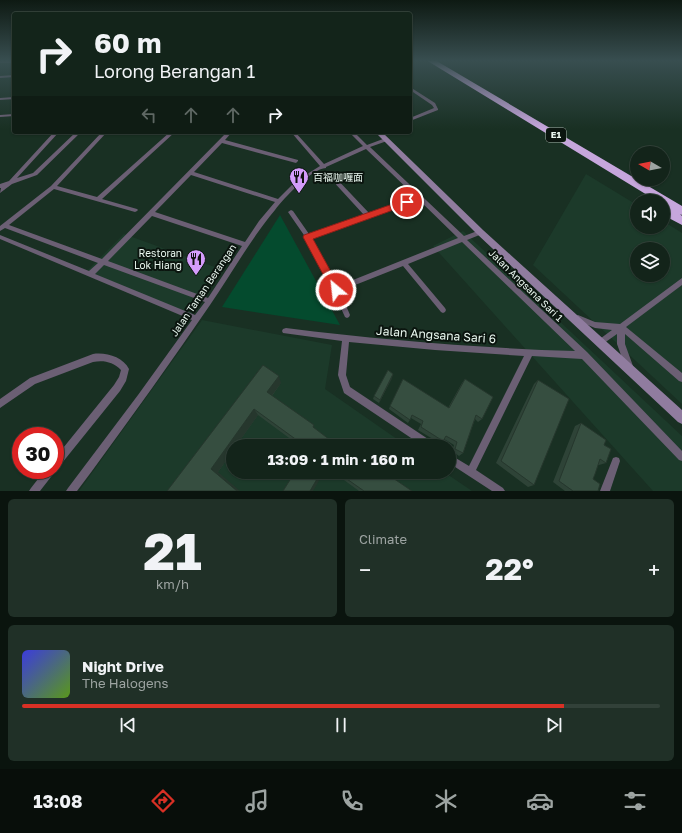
<!DOCTYPE html>
<html lang="en">
<head>
<meta charset="utf-8">
<style>
	:root { --surface:#13241a; --page:#203027; --text:#f1f3f6; --muted:#9da4a2; --line:#324139; --accent:#d93025 }
	body { margin:0; font-family:"Golos Text","Noto Sans SC",sans-serif; background:var(--page); color:var(--text); height:100vh; display:flex; flex-direction:column; font-size:15px; white-space:nowrap }
	* { box-sizing:border-box; margin:0 }
	p { font-size:13px; color:var(--muted) }
	.icon { flex:none; width:22px; height:22px; fill:none; stroke:currentColor; stroke-width:2; stroke-linecap:round; stroke-linejoin:round }
	.map { position:relative; height:491px; overflow:hidden }
	.panel { display:flex; flex-direction:column; gap:8px; padding:8px; background:#0a140e; flex:1 }
	.panel>* { flex:none }
	.top-card { position:absolute; left:12px; top:12px; width:400px; height:122px; border-radius:4px; box-shadow:0 1px 3px #0004,0 0 0 1px var(--line); background:#13241a; color:var(--text); overflow:hidden }
	.needle { width:26px; rotate:279deg }
	.buttons { position:absolute; left:630px; top:146px; display:grid; gap:8px }
	.buttons a { display:grid; place-items:center; width:40px; height:40px; border-radius:50%; background:var(--surface); box-shadow:0 1px 3px #0004,0 0 0 1px var(--line); font-size:20px }
	.speed { position:absolute; left:12px; top:427px; display:flex; gap:8px; font-size:20px; font-weight:700; text-align:center }
	.speed>* { display:grid; place-content:center; width:52px; height:52px; border-radius:50%; background:var(--surface); box-shadow:0 1px 3px #0004,0 0 0 1px var(--line); line-height:1 }
	.speed .limit { border:6px solid #d22; background:#fff; color:#111 }
	.pin { position:absolute; display:grid; place-items:center; width:34px; height:34px; color:#fff; margin:-17px; border:2px solid #fff; border-radius:50%; box-shadow:0 1px 4px #0007 }
	.me { position:absolute; width:44px; margin:-22px; rotate:332deg; stroke-linejoin:round; filter:drop-shadow(0 0 3px #0008) }
	.turn { display:flex; align-items:center; gap:14px; height:84px; padding:0 16px; font-size:18px }
	.turn .icon { width:52px; height:52px; stroke-width:2.5 }
	.turn b { display:block; font-size:28px; line-height:34px }
	.lanes { display:flex; align-items:center; height:38px; padding:0 16px; background:#0003; justify-content:center; gap:20px; direction:ltr }
	.lanes .off { opacity:.35 }
	.big { font-size:30px; font-weight:700; line-height:1.1 }
	.panel .widget { flex:1; display:flex; flex-direction:column; justify-content:center; gap:6px; min-width:0; padding:0 14px; border-radius:6px; background:var(--page) }
	.panel .dial { align-items:center; gap:0 }
	.dial b { font-size:52px; line-height:1 }
	.song { display:flex; align-items:center; gap:12px }
	.cover { width:48px; height:48px; border-radius:6px; background:linear-gradient(135deg,hsl(240 70% 55%),hsl(90 70% 35%)) }
	.played { height:4px; border-radius:2px; background:linear-gradient(90deg,var(--accent) 85%,var(--line) 85%) }
	.keys { display:flex; justify-content:space-around; direction:ltr }
	.heat { display:flex; justify-content:space-between; align-items:center; font-size:22px; direction:ltr }
	.panel .tiles { flex:1; display:grid; gap:8px; grid-template-columns:1fr 1fr }
	.widget:last-child { grid-column:span 2 }
	.trip { position:absolute; left:226px; top:439px; width:230px; height:40px; border-radius:20px; background:var(--surface); box-shadow:0 1px 3px #0004,0 0 0 1px var(--line); font-weight:700; line-height:40px; text-align:center }
	.tab-bar { display:flex; height:64px; justify-content:space-around; align-items:center; background:#080e0a; color:var(--muted) }
	.tab-bar .icon { width:28px; height:28px }
	.tab-bar .selected { color:var(--accent) }
	.tab-bar b { font-size:18px; color:var(--text) }
	.map>svg:first-child { display:block }
</style>
</head>
<body>
<div class="map">
<svg width="682" height="491" viewBox="0 0 682 491">
	<rect width="100%" height="100%" fill="#193023"/>
	<path fill="#1c3a2a" fill-rule="evenodd" d="M586 174 637 205V227H663V221L682 233V404L533 265ZM637 249H663V275H637Z
		M463 231 682 436V491H653L433 246Z
		M124 234 223 270 191 315 87 271Z
		M202 320 332 345 325 389 407 446H233V472H444L472 491H79Z"/>
	<path fill="#044b2e" d="M280 215 340 325 222 307Z"/>
	<g fill="none" stroke-linecap="round" stroke-linejoin="round">
		<path fill="#6b5f74" fill-rule="evenodd" d="M0 61H14V63H0Z
			M14 75V77L0 78V76Z
			M410 87 435 103 438 109V110L410 121V118L434 108 432 105 410 90Z
			M14 97V99L0 100V98Z
			M14 114V116L0 117V115Z
			M54 132H59L17 178 33 173 76 132H81L37 175 12 184 0 193 1 188H0V184L9 181Z
			M102 132H107L57 186 97 197 170 132H175L102 199 137 209 138 210 137 211 135 212 54 189 9 225 102 259 227 132H232L225 140 298 160V161L296 163 222 143 194 172 278 199 296 181 320 166 291 132H295L324 164 363 146 349 132H354L367 145 383 139H387V141L370 147 464 236 480 230H482L483 232 482 234 467 240 587 352 682 451V461L679 460 582 359 532 356 476 470 503 488 505 491H492L449 463V454L469 466 524 356 435 350 349 342 346 375 350 387 434 443 435 446H423L344 393 338 375 342 341 283 333 282 331 283 329 286 328C382 340 478 348 575 351L462 242 408 264 445 308 446 310 445 312 443 313 441 312 403 266 340 291 350 315 349 317 347 318 345 317 333 291 306 238 288 212 291 210 293 211 309 234 364 215 330 178 329 177 330 176H334L369 213 415 196 366 149 326 167V168C311 169 284 198 275 210 250 240 232 273 210 305 172 361 132 416 92 471L77 491H66L68 488 138 395 192 320 0 239V235L89 271 98 263 5 228 0 231V226L51 186ZM191 175 275 202 259 221 245 242 155 212ZM418 199 458 238 338 286 312 238ZM152 216 242 246 208 298 108 261ZM104 265 205 302 195 315 95 274Z
			M682 278V285L626 327 682 373V382L679 381 625 334V344L633 366 632 369 629 370 626 369 617 344V334L600 346 597 345 596 343 597 341 612 330 595 328 576 320 575 318 576 316 578 315 595 322 620 324Z
			M93 354C106 352 123 357 129 369L126 381 120 391 58 468 55 469V470L54 473 40 491H29L31 488 45 470H55V458L114 385 119 377 121 370C113 362 104 360 93 362L35 384 0 408V399L30 378Z
			M616 457 619 458 620 461 610 491H600L613 458Z"/>
		<path fill="#907c9f" fill-rule="evenodd" d="M375 132H382L483 230 682 410V424L678 422 477 234Z"/>
		<path fill="#c6a6dc" fill-rule="evenodd" d="M426 60H435L682 206V215L680 214 682 216V225L663 215V206L667 207 663 205V201H657Z"/>
	</g>
	<path fill="#2e4337" d="M392 378 379 403 373 399 374 396Z
		M465 379 482 419 478 422 475 419 463 453 459 456 452 451 454 445 444 439 443 441 441 444 418 430 421 424 411 418 408 423 389 409 390 406 448 408 462 383Z
		M538 380 534 485 528 487 496 463 534 384Z
		M281 383 272 396 315 429 338 446H300L258 415 236 446H233V451L218 472 167 491Z
		M581 423 604 445 606 463 599 465H598L593 479 598 491H565L553 482 575 426Z
		M333 472H384L412 491H359Z"/>
	<path fill="#26372d" d="M393 374 392 378 379 403 380 400Z
		M279 376 281 383 270 398 267 392Z
		M254 409 258 415 236 446H233V451L218 472 240 491H237L211 469Z
		M321 472H324L313 491H310Z"/>
	<path fill="#364e40" stroke="#26372d" d="M263 365 279 376 267 392 314 425 313 427 338 446H305L254 409 211 469 237 491H167Z
		M388 370 393 374 380 400 374 396Z
		M403 379 449 408 465 379 493 397 482 419 476 415 463 453 455 449 457 442 446 436 443 441 421 427 423 421 412 415 410 420 390 406Z
		M538 380 569 399 534 485 501 461Z
		M581 423 606 440 604 445 611 449 606 463 600 459 595 474 593 479 600 484 598 491H573L559 481Z
		M295 472H321L310 491H283Z
		M337 472H384L412 491H364Z"/>
	<linearGradient id="sky" x2="0" y2="1"><stop stop-color="#0e1a13"/><stop offset="0.47" stop-color="#384e50"/><stop offset="1" stop-color="#384e50" stop-opacity="0"/></linearGradient>
	<rect width="682" height="129" fill="url(#sky)"/>
	<path fill="#d93025" stroke="#8d1f18" d="M407 199 411 202 410 204 313 239 341 290 340 293H333L303 237 304 235Z"/>
	<defs>
		<g id="restaurant-pin" transform="scale(1)"><path d="M0 17L-7.5 6A9.5 9.5 0 1 1 7.5 6Z" fill="#d49cfb" stroke="#0b150f"/><path d="M-5-6h1v4h1v-4h1v4h1v-4h1v5L-1.5 .5V6h-2V.5L-5-1ZM5-6V6H3V1.5H1.5Q1.5-4 5-6Z" fill="#111"/></g>
	</defs>
	<g fill-rule="evenodd">
		<use href="#restaurant-pin" x="299" y="177"/>
		<use href="#restaurant-pin" x="196" y="259"/>
	</g>
	<g text-anchor="middle" stroke-width="4" stroke-linejoin="round" paint-order="stroke">
		<rect fill="#0b150f" stroke="#a6b3ac" stroke-width="1" x="546" y="128" width="20" height="14" rx="3"/>
		<g font-size="9" font-weight="bold" fill="#e9f7ef">
			<text x="556" y="138">E1</text>
		</g>
		<g font-size="10" fill="#e9f7ef" stroke="#0b150f" text-anchor="start">
			<text x="313" y="181">百福咖喱面</text>
			<text x="182" y="257" text-anchor="end">Restoran<tspan x="182" dy="12">Lok Hiang</tspan></text>
		</g>
		<g font-size="10" fill="#e9f7ef" stroke="#0b150f">
			<text transform="translate(526 285) rotate(44)" y="4">Jalan Angsana Sari 1</text>
			<text transform="translate(203 290) rotate(-56)" y="4">Jalan Taman Berangan</text>
		</g>
		<g font-size="12" fill="#e9f7ef" stroke="#0b150f">
			<text transform="translate(436 335) rotate(4)" y="4">Jalan Angsana Sari 6</text>
		</g>
	</g>
</svg>
<div class="buttons">
<a><svg class="needle" viewBox="-14 -14 28 28"><path d="M0-13l5 13h-10z" fill="#e53935"/><path d="M0 13l5-13h-10z" fill="#9da4a2"/></svg></a>
<a><svg class="icon" aria-label="sound" viewBox="0 0 24 24"><path d="M4 9h4l5-4v14l-5-4H4zM17 9q2 3 0 6"/></svg></a>
<a><svg class="icon" aria-label="layers" viewBox="0 0 24 24"><path d="M12 4l9 5-9 5-9-5zM3 14l9 5 9-5"/></svg></a>
</div>
<div class="speed"><div class="limit">30</div></div>
<div class="pin" style="left:407px;top:202px;background:#d93025"><svg class="icon" aria-label="arrive" viewBox="0 0 24 24"><path d="M6 21V4h12l-3 4 3 4H6"/></svg></div>
<svg class="me" style="left:336px;top:290px" viewBox="-20 -20 40 40"><circle r="17" fill="#d93025" stroke="#fff" stroke-width="3"/><path d="M0-11L8 9 0 5-8 9z" fill="#fff"/></svg>
<div class="trip">13:09 · 1 min · 160 m</div>
<div class="top-card">
<div class="turn"><svg class="icon" aria-label="right" viewBox="0 0 24 24"><path d="M7 20v-9h11M14 6l5 5-5 5"/></svg><div><b>60 m</b>Lorong Berangan 1</div></div>
<div class="lanes"><svg class="icon off" aria-label="left" viewBox="0 0 24 24"><path d="M17 20v-9H6M10 6l-5 5 5 5"/></svg><svg class="icon off" aria-label="ahead" viewBox="0 0 24 24"><path d="M12 20V5M6 11l6-6 6 6"/></svg><svg class="icon off" aria-label="ahead" viewBox="0 0 24 24"><path d="M12 20V5M6 11l6-6 6 6"/></svg><svg class="icon" aria-label="right" viewBox="0 0 24 24"><path d="M7 20v-9h11M14 6l5 5-5 5"/></svg></div>
</div>
</div>
<section class="panel">
<div class="tiles">
<div class="widget dial"><b>21</b><p>km/h</p></div>
<div class="widget"><p>Climate</p>
<div class="heat"><a>−</a><b class="big">22°</b><a>+</a></div>
</div>
<div class="widget">
<div class="song"><i class="cover"></i><div><b>Night Drive</b><p>The Halogens</p></div></div>
<div class="played"></div>
<div class="keys"><svg class="icon" aria-label="previous" viewBox="0 0 24 24"><path d="M18 5L8 12l10 7zM5 5v14"/></svg><svg class="icon" aria-label="pause" viewBox="0 0 24 24"><path d="M8 5v14M16 5v14"/></svg><svg class="icon" aria-label="next" viewBox="0 0 24 24"><path d="M6 5l10 7-10 7zM19 5v14"/></svg></div>
</div>
</div>
</section>
<nav class="tab-bar">
<b>13:08</b>
<svg class="icon selected" aria-label="directions" viewBox="0 0 24 24"><path d="M12 3l9 9-9 9-9-9zM9 14v-3h6M13 9l2 2-2 2"/></svg>
<svg class="icon" aria-label="music" viewBox="0 0 24 24"><path d="M9 18V5l10-2v13"/><circle cx="6" cy="18" r="3"/><circle cx="16" cy="16" r="3"/></svg>
<svg class="icon" aria-label="phone" viewBox="0 0 24 24"><path d="M5 4h4l2 5-3 2q2 4 5 5l2-3 5 2v4C11 20 4 13 5 4z"/></svg>
<svg class="icon" aria-label="climate" viewBox="0 0 24 24"><path d="M12 3v18M4 7l16 10M4 17L20 7"/></svg>
<svg class="icon" aria-label="car" viewBox="0 0 24 24"><path d="M5 17H2v-5l4-1 3-4h7l3 4 3 1v5h-3M9 17h6M6 11h13"/><circle cx="7" cy="17" r="2"/><circle cx="17" cy="17" r="2"/></svg>
<svg class="icon" aria-label="filters" viewBox="0 0 24 24"><path d="M4 7h16M4 17h16"/><circle cx="9" cy="7" r="2"/><circle cx="15" cy="17" r="2"/></svg>
</nav>
</body>
</html>
